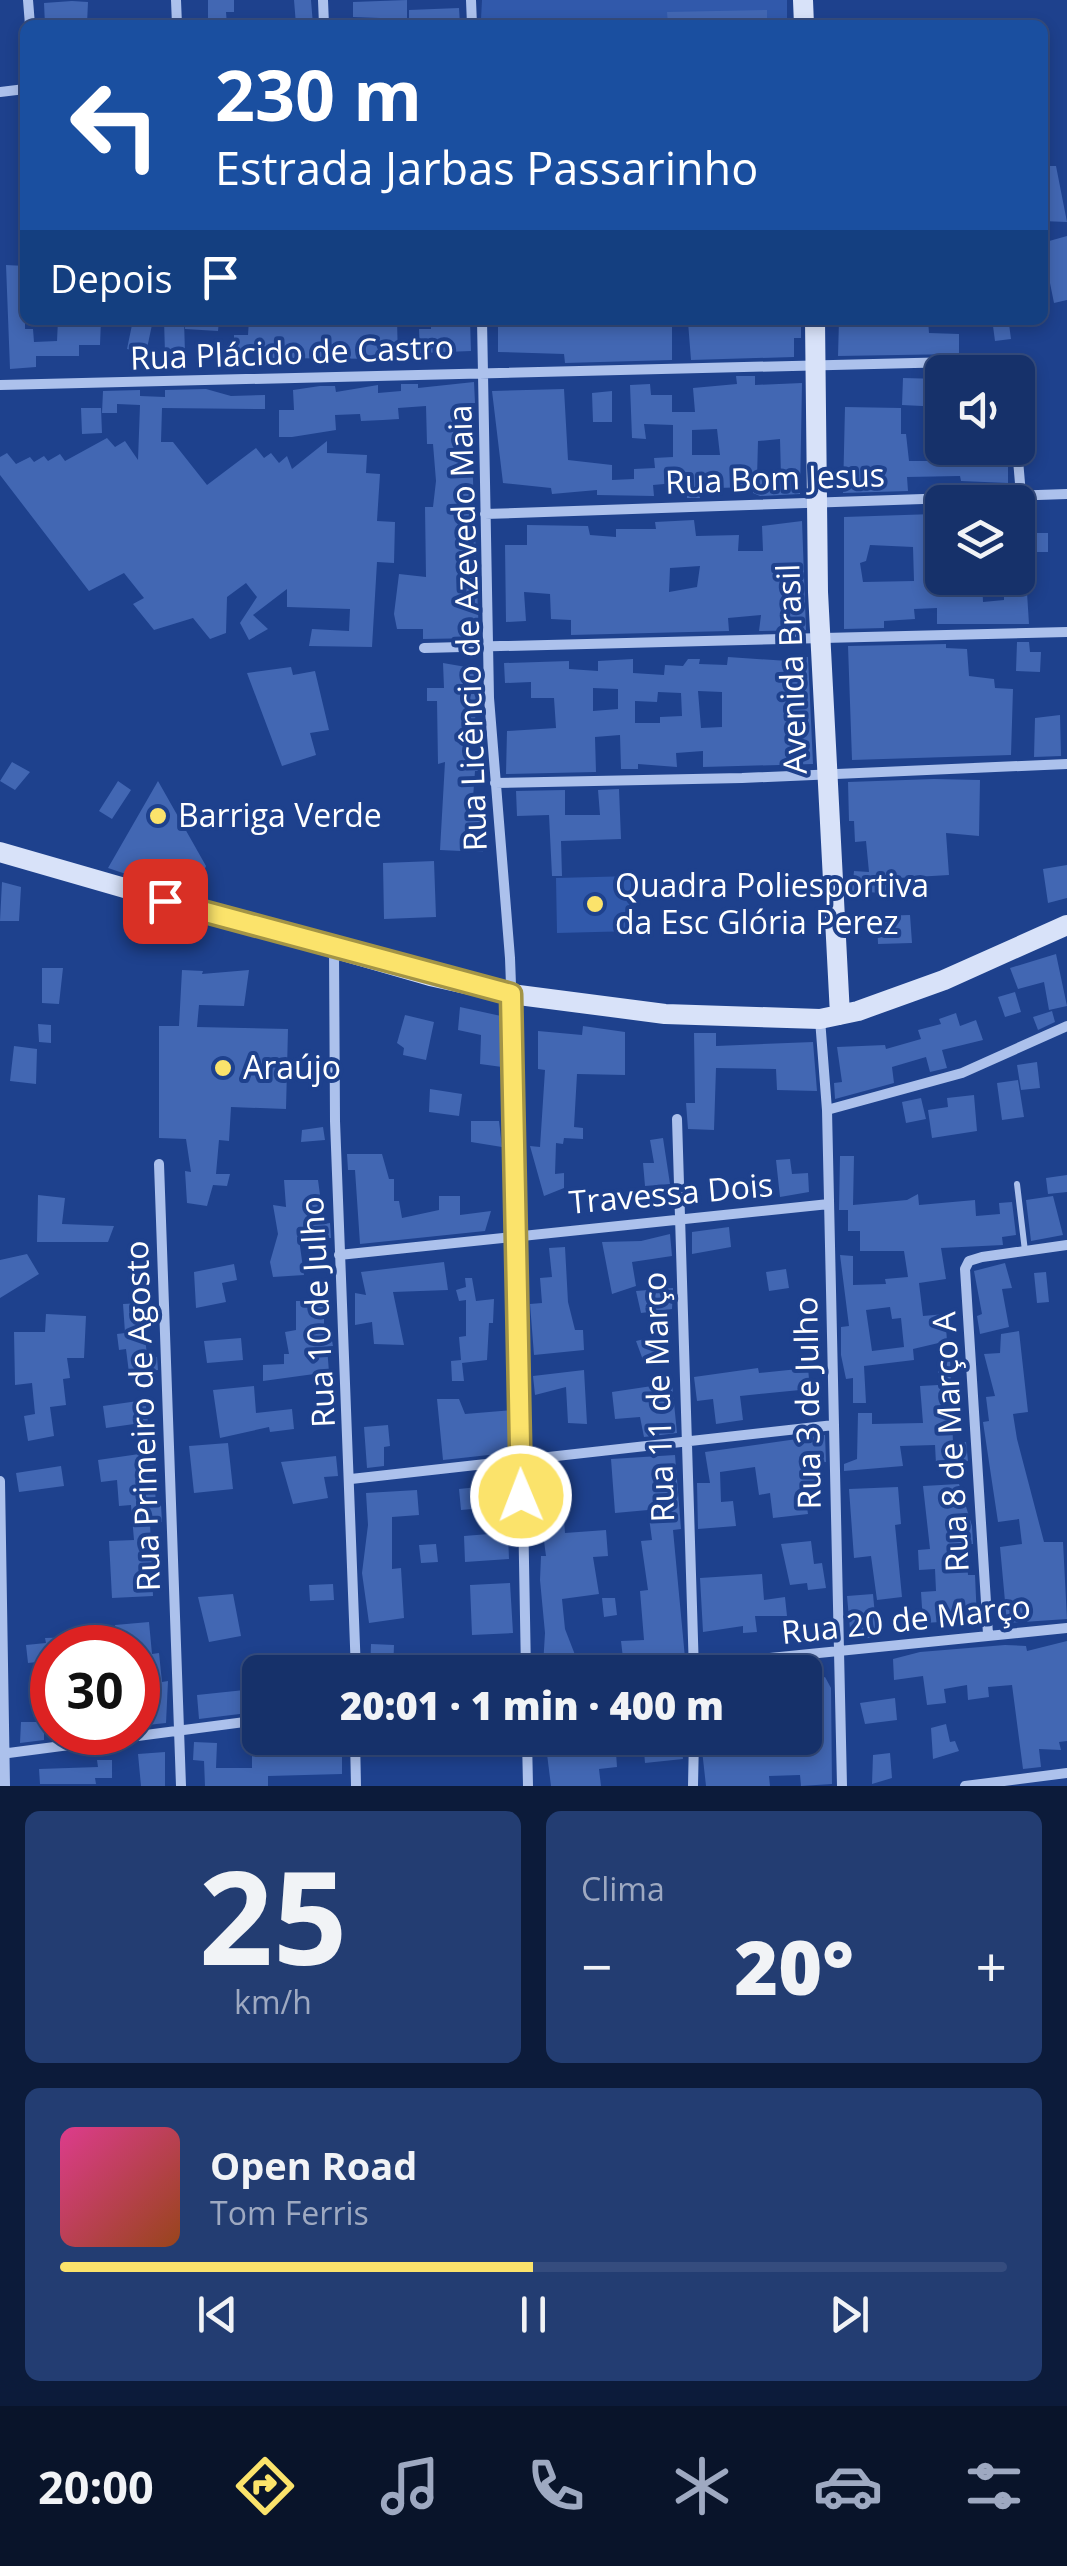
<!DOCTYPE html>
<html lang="pt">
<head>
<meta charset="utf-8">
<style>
	:root { --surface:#16316a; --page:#233d72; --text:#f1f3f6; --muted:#9ea9c1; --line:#354c7e; --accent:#fbe36b }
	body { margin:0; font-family:"Open Sans",sans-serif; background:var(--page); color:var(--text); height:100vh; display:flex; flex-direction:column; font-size:38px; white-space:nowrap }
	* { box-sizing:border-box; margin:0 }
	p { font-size:32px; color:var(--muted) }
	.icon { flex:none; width:55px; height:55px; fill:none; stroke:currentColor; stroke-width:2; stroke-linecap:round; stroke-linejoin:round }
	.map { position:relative; height:1786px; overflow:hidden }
	.side { display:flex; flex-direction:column; gap:25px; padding:25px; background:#0c1b3a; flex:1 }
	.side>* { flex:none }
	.top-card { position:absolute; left:20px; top:20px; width:1028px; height:305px; border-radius:15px; box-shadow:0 5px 15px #0003,0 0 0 2px var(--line); background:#1a4fa0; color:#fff; overflow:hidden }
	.buttons { position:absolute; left:925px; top:355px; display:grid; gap:20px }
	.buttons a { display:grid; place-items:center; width:110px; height:110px; border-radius:15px; background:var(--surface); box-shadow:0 5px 15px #0003,0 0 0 2px var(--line); font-size:50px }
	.speed { position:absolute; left:30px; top:1625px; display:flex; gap:20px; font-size:50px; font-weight:700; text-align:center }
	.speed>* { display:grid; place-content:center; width:130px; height:130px; border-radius:50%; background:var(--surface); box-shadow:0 5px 15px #0003,0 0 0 2px var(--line); line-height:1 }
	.speed .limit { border:15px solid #d22; background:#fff; color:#111 }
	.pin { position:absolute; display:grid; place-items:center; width:85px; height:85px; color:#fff; margin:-42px; border-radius:20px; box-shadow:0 5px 15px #0006 }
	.me { position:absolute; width:110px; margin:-55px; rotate:359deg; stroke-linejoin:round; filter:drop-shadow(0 0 8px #0008) }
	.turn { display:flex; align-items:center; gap:35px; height:210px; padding:0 30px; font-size:45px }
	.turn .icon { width:130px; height:130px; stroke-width:2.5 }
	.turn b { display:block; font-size:70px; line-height:85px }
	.then { display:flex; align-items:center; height:95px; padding:0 30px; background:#0003; gap:20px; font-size:38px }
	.big { font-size:75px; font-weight:800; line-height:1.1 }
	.side .card { flex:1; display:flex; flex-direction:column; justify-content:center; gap:15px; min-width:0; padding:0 35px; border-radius:15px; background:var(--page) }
	.side .dial { align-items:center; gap:0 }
	.dial b { font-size:130px; line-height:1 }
	.song { display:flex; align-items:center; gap:30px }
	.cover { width:120px; height:120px; border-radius:15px; background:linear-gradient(135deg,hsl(330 70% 55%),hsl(20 70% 35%)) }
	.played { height:10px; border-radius:5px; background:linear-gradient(90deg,var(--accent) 50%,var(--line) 50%) }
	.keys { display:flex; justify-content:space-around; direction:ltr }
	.heat { display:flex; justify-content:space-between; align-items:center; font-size:55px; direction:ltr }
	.side .tiles { flex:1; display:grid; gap:25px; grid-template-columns:1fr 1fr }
	.card:last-child { grid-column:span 2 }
	.trip { position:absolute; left:242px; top:1655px; width:580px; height:100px; border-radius:15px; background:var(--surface); box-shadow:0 5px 15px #0003,0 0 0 2px var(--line); font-weight:800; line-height:100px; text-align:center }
	.dock { display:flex; height:160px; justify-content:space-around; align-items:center; background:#09142a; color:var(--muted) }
	.dock .icon { width:70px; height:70px }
	.dock .current { color:var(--accent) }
	.dock b { font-size:45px; color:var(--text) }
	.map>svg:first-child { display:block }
</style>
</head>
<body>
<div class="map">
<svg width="1067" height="1786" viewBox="0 0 1067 1786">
	<rect width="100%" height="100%" fill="#1e418d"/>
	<path fill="#3159ab" d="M482 0H787V25H582V18L481 19Z
		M634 876 635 931 557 933 556 878Z"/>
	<path fill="#4267b3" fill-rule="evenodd" d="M208 0H234V12H226L227 25H208Z
		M294 0H311L313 25H296Z
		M407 0V19L353 17V2Z
		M72 1 88 2 87 24 45 25 44 3Z
		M459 8 460 25H409V10Z
		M767 10V25H668L667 12Z
		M1042 166H1056L1067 222 1042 221Z
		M1067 236V300L1054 303 1042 243Z
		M6 265 25 266V329H33L34 342 57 341 58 320H101L100 345H79V356H36V367L10 369Z
		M133 320H153L146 353 127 349Z
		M164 320H184L185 353H165Z
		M185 320H219L218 331 185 329Z
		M249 320H397L398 359 264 358V350H234V335H248Z
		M431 320H470L471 351 420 353 419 329H431Z
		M498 320H672V360L565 363 564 354 498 352Z
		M714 320H801V338H794V357L691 360 688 322Z
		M839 320H928L929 333 959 334V354L838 356Z
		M1009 324 1011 339 995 341 993 326Z
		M736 376H755V385L802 383 800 494 760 496 753 493V487L716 488V491L699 492 700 498H687V490L676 491 675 483 653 485 654 496 597 495V490L552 494 551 488 503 483 492 391 564 389 568 460 612 465V480L634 479V469L655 468 654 458 673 457V425L644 424 646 439 632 438 630 385 650 384 651 395H672V412H695L693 388 737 384ZM717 429 720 455H692V430ZM780 439 781 476 757 478 758 441Z
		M903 378 942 379V407L902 405Z
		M474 382 475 403 458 404 457 427H471L479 638 423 639V629H397L394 614 399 574 426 577 425 507H433L436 481 433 444H427L426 406 398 408 399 419 383 420 361 421 360 414 335 415 336 430 292 437H279V410H294L293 390 320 386H335L336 392 378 385V393L401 391V384H418V388Z
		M206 389 231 396 265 395V409L162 408 161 442H173L207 485 256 448 264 458 271 453 279 463 287 456 292 469 327 441V453L367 455 366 473 380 474 377 521 395 522 394 563 377 562 372 647 309 646 312 629 349 631 350 609 287 607V589L253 615 268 629 249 640 240 623 257 597 246 583 227 597 226 633 210 639 193 618 154 630 133 604 144 598 124 573 89 591 0 475V457L7 453 16 464 30 457 34 462 44 456 48 461 60 454 65 461 107 438 115 447 125 441 138 460 140 405 117 404V413H102L103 391 140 390V396L165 397V390Z
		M612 391V422H593L592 393Z
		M845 407 901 408V434H906L909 461H932V454H959V448H985L986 461H1008V483L961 481 960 476 907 477 908 491 843 493Z
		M81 408H101L102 433 82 434Z
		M934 514V576L982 578 983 602 1004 600V578L1026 577 1029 624H937V608L914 609 915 619 884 621V628L844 629V517ZM870 545 913 547 914 581 863 582 860 563 866 561Z
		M694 520 696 536 739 535 738 551H763L762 526 802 521 806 630 759 631 761 615 728 618 729 631 571 635V620L551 619 550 594 524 592 526 621 506 622 505 545H527V525L588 526 590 535 616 537V529H656L655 522ZM700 566 697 587 669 592 670 568Z
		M1021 533H1048V552H1021Z
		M1017 642H1029L1030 652H1041L1040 672 1016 671Z
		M946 644V648L967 649 969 676 994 679 995 688 1013 689 1011 755 852 760 848 646Z
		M728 657 788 661V657H808L813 764 703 767V751L676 753 677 767 638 764V769H621L620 735 595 737 596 772 506 774 507 731 556 728 554 698H531V682L505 683 504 663 569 661V669L598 671V661L633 659V673L664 675 665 665 683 666 688 659H700L699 664 727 665ZM593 688 618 689V709L593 711ZM698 691 722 692V727L701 728ZM658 692 681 693 682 716 660 717V723H635V701L657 702Z
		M443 663 472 668 478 694 471 754H478L482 771H475L473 798H479L483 819V852L440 850 445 762 438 764 437 701H427V688H444Z
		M291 667 293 675 315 671 329 730 310 733 316 755 282 766 247 673Z
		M1060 715 1061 756 1034 757 1035 718Z
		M12 762 30 772 15 790 0 781Z
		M934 779 980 780 979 836 946 833 949 875 898 878 897 894 852 891 854 871 869 872 866 841 855 842 854 821H849L848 782Z
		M118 781 131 790 112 819 99 811Z
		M158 781 206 866 198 887 131 866 129 875 108 868Z
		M619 789 621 839 561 841 562 876H552L549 815 517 816 516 791 565 790V815H600L598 790Z
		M434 861 436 917 384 919 383 863Z
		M1067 865V898L1048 903 1043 869Z
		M2 882 21 887 19 921H0Z
		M910 915 912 943 878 944 877 916Z
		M1056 954 1067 1006 1049 1010 1044 982 1018 989 1010 968Z
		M42 968H63L59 1004 42 1003Z
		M182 970 203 971 202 974 249 970 244 1006 199 1005 197 1027 288 1029 286 1109 231 1107 229 1141 219 1140 216 1174H230L227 1186 213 1185 207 1206 187 1203 185 1171 191 1172 186 1139 159 1138V1026H179Z
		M1015 992 1021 1012 1005 1017 998 997Z
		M460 1007 501 1016 502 1067 480 1064 481 1035 458 1030Z
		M1052 1011 1055 1022 1038 1030 1033 1017Z
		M956 1013 960 1026 976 1020 983 1040 942 1050 947 1068 930 1072 926 1057 892 1067 894 1083 835 1099 834 1083 842 1082 837 1047 885 1045 886 1049 921 1039 918 1030 941 1024 939 1019Z
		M405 1015 434 1022 426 1060 403 1055 404 1048 397 1043Z
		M38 1024 51 1025V1043L39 1042Z
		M583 1026 625 1032V1075L577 1074 574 1127 583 1128V1139L564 1138 563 1144 556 1143 555 1174 564 1173V1188L544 1196 530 1146 540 1147 545 1070 538 1069V1031L582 1035Z
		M694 1033H716V1046L813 1042 817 1091 777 1090 776 1069 716 1068 714 1130 688 1129 686 1103H695Z
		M14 1046 37 1049 36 1084 10 1081Z
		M1037 1062 1040 1088 1021 1090 1017 1065Z
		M1018 1080 1024 1117 1002 1120 997 1083Z
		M430 1089 462 1094 459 1116 429 1112Z
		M974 1095 977 1131 932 1138 928 1110 948 1107 947 1098Z
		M921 1098 926 1119 906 1123 902 1102Z
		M471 1121H499L502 1147 471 1142Z
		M323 1127 325 1140 301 1142 302 1130Z
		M663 1138 670 1184 645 1186 643 1163H654L650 1140Z
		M347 1154H382L389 1179H394V1201H399L402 1218 439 1210V1196H460V1215L491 1211 485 1231 360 1244 355 1170H348Z
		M840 1156H854L853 1205 907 1200 918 1194 919 1205 975 1200 976 1216 1000 1214 999 1203 1012 1202 1016 1235 1002 1237 1003 1245 941 1248 946 1279 919 1283 923 1316 945 1314 947 1341 913 1349 914 1360 864 1366 866 1403H853V1378L846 1379 841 1355V1327L849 1326 840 1255 853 1256V1285L886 1284 885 1279 908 1277 904 1251H860V1231H848V1210H839ZM890 1307 892 1319 901 1318 904 1347 872 1351 866 1310Z
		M790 1159 792 1174 808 1173 809 1192 780 1197 776 1160Z
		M1067 1175V1192L1048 1194 1046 1178Z
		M284 1180H318L324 1224 330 1223 331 1238 299 1239 304 1275 273 1277 270 1262 278 1234 273 1205 286 1207Z
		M38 1195 65 1198 62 1224 114 1226 108 1242H37Z
		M1053 1196 1063 1235 1031 1241 1026 1200Z
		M729 1227 731 1247 692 1254V1232Z
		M670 1234 672 1256 632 1262 636 1286 612 1294 602 1242 641 1241Z
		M565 1247 568 1302 575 1330H583L584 1350 534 1355 530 1304 542 1303 540 1278 552 1277 549 1248Z
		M27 1254 39 1274 0 1298V1260Z
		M444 1262 448 1290 393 1292 404 1345 374 1344 372 1322 355 1325V1293L366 1295 361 1272Z
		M1005 1263 1012 1288 1002 1289 1009 1327 980 1334 977 1316 982 1314 974 1271Z
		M234 1264 237 1280 222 1283 226 1302 196 1308 194 1272Z
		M786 1269 789 1288 769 1291 766 1272Z
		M1046 1272 1049 1302 1037 1303 1034 1273Z
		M465 1278H472L476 1301 494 1299 493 1323H489L487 1360 462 1363 464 1381H452L451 1361 461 1360 459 1337 466 1336V1300L459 1301 456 1290 466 1287Z
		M673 1288 672 1309 641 1313 636 1291Z
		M296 1301H324V1326L329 1325 333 1346 327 1347 329 1372 263 1381V1365L284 1364V1354H289L285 1332 296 1330Z
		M142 1303 147 1357H157L158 1370 129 1373 126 1349 119 1350 117 1334 125 1333 123 1304Z
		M46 1314 86 1316 84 1358H67L70 1378 63 1379 66 1405 50 1407 54 1436 28 1441 24 1416 35 1414 32 1383 15 1385 14 1332H45Z
		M1019 1331 1028 1412 1013 1414 1017 1439 1044 1542H1063L1067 1619 1007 1623 1000 1547 1022 1544 1019 1519 998 1522 983 1422 989 1421 986 1397 995 1396 984 1354 1000 1353 1001 1334Z
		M666 1334 669 1354 643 1360 636 1341Z
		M241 1338 243 1360 207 1363 204 1341Z
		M950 1357 953 1443 966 1442 968 1461 936 1464 935 1445 900 1446 903 1466 844 1471V1464L857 1459 858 1413H872V1424L923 1423 920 1386 938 1385V1359Z
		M758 1368 759 1373 808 1368 810 1389 740 1396 743 1420 716 1424 713 1399 697 1401 694 1377Z
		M584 1370 587 1424 568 1423 566 1387 535 1395 533 1376Z
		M672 1383 677 1433 644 1437 640 1417 615 1419 612 1392Z
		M254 1386 256 1413 292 1409 294 1429 270 1432 269 1427 220 1438 213 1390Z
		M437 1399H459L465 1414 512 1410 507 1453 443 1460Z
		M145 1400 148 1422 106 1428 103 1406Z
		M388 1425 390 1446 384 1447V1466L367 1468 364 1427Z
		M825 1435 826 1462 814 1463 818 1492 805 1494 808 1514 773 1518 770 1493 759 1495 755 1467 720 1472 721 1502 733 1501 736 1526 698 1529 697 1483H710L705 1452Z
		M228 1443 233 1489 194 1493 189 1446Z
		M153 1452 156 1506 161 1505 162 1522 150 1523 153 1596 112 1598 109 1541 134 1540 131 1505 119 1506 117 1480 101 1482 98 1460Z
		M675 1455 681 1529 673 1530 685 1658 624 1667 621 1641 644 1640 640 1591 648 1590 641 1541 652 1540 648 1510 615 1513 611 1459Z
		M336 1456 338 1476 324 1477 328 1498 293 1504 281 1462Z
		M61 1466 64 1486 19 1492 16 1473Z
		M506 1484 509 1559 465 1562 464 1536 489 1534 483 1508 461 1510 459 1489Z
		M959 1484 972 1526 973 1544H966L968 1575H975L977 1620 923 1623 921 1592 936 1591 935 1569 919 1570 918 1550 930 1549 923 1486Z
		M898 1487 901 1524 895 1525 902 1597 877 1600 871 1556 854 1558 849 1489Z
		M417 1490 419 1515 392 1517V1569L401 1568 404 1618 369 1623 362 1573 368 1525 366 1493Z
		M563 1506 565 1533 606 1530 608 1556 593 1557 599 1594 562 1599 565 1629 577 1660 543 1666 545 1633 540 1580 541 1556H546L542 1526 552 1525 551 1507Z
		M811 1541 814 1564 822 1563 826 1588 808 1590 807 1583 790 1585 781 1544Z
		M436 1544 438 1562 421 1563 419 1545Z
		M762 1574 764 1600 785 1597 787 1616H755L757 1632 743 1633V1626L703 1632 700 1578Z
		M510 1583 513 1633 472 1635 470 1585Z
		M333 1584 334 1600 310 1601 309 1585Z
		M233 1594 241 1636 209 1642 198 1597Z
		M873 1594 877 1637 851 1640 847 1596Z
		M602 1598H615L617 1615 604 1617Z
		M149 1622 152 1654 159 1653 162 1682 168 1681 166 1723 138 1726V1648H52V1687L42 1689 37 1662 28 1663 26 1645 46 1643 45 1638 116 1636 115 1625Z
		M1067 1641V1741L1059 1742 1061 1750 1039 1749 1041 1767 1023 1769 1012 1685 988 1687 989 1697 968 1700 967 1685 944 1689 946 1703 927 1705 923 1676 894 1680 893 1659 920 1652 1005 1645 1026 1646 1027 1651Z
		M371 1644 394 1645 393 1672H370Z
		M313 1661 315 1672H280V1666Z
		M825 1677 831 1688 832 1784 801 1786 800 1775 769 1776 770 1786H706L702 1750 727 1749 726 1738H741L742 1748 782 1746 781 1738H805V1683Z
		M254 1689 256 1712 199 1719 197 1695Z
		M895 1698 897 1720 865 1724 860 1703Z
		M21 1722H44V1740L20 1743Z
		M946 1724 950 1742 955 1741 959 1751 933 1759 931 1728Z
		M545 1738H615L617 1767 599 1769 601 1786H551Z
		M643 1738H681L683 1759 645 1763Z
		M194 1742 217 1743 216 1768H252V1750H342V1774L268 1776V1786H205L204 1761 193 1760Z
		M165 1752V1786H141L138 1754Z
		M890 1753 892 1778 872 1784 873 1755Z
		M97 1760H112V1778H95L96 1784H40L39 1769 98 1767Z"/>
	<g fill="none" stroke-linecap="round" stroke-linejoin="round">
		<path stroke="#acc1ec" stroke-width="6" d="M1017 1184 1025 1251"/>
		<path stroke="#acc1ec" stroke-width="10" d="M28 0 30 25
			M176 0 177 25
			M323 0 324 25
			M471 0 472 25
			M0 92 25 89
			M482 320 489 698 510 958 516 1121 526 1672
			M0 385 955 362 988 364 1002 372
			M1017 448 1021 495
			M485 514 1067 494
			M424 648 1067 632
			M495 783 742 778 1067 764
			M334 949 335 1121 356 1672
			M820 1019 827 1110 842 1786
			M827 1110 962 1073 1067 1026
			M677 1119 694 1672
			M159 1164 181 1786
			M339 1255 829 1204
			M351 1479 834 1425
			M0 1481 5 1786
			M988 1634 965 1269 969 1261 982 1257 1067 1245
			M631 1672 1067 1628
			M355 1738 356 1786
			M527 1738 528 1786
			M1 1754 260 1720
			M693 1786 694 1738
			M965 1786 1067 1773"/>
		<path stroke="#d8e2f9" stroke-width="20" d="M803 0 804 25
			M815 320 818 592 840 1015
			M0 852 430 976 511 994 665 1014 820 1019 858 1011 944 980 1067 925"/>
	</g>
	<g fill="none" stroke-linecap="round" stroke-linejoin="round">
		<g stroke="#a39446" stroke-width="25">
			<path id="route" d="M165 901 511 994 521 1496"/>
		</g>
		<use href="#route" stroke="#fbe36b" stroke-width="18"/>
	</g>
	<g fill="#fbe36b" stroke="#1e418d" stroke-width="4">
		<circle cx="158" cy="816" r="10"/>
		<circle cx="595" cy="904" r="10"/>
		<circle cx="223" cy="1068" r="10"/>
	</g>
	<g text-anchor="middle" stroke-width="8" stroke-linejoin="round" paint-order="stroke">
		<g font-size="32" fill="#fff" stroke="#1e418d">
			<text transform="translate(292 353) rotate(-2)" y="11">Rua Plácido de Castro</text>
			<text transform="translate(775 479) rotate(-2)" y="11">Rua Bom Jesus</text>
			<text transform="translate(468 628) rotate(-92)" y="11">Rua Licêncio de Azevedo Maia</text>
			<text transform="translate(792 669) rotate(-92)" y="11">Avenida Brasil</text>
			<text transform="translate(671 1194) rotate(-5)" y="11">Travessa Dois</text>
			<text transform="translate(318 1312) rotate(-93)" y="11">Rua 10 de Julho</text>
			<text transform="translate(659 1397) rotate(-92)" y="11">Rua 11 de Março</text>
			<text transform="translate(808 1403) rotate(-91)" y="11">Rua 3 de Julho</text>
			<text transform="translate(143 1416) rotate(-92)" y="11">Rua Primeiro de Agosto</text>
			<text transform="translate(951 1442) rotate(-93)" y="11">Rua 8 de Março A</text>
			<text transform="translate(906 1620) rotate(-6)" y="11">Rua 20 de Março</text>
		</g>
		<g font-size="32" fill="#fff" stroke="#1e418d" text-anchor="start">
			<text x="178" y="827">Barriga Verde</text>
			<text x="615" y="897">Quadra Poliesportiva<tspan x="615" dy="37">da Esc Glória Perez</tspan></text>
			<text x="243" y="1079">Araújo</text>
		</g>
	</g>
</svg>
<div class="buttons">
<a><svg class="icon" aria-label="sound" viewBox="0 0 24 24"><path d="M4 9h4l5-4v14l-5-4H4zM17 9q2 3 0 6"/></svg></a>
<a><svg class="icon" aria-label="layers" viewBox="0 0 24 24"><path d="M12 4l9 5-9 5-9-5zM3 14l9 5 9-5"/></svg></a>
</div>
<div class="speed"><div class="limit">30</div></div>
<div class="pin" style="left:165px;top:901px;background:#d93025"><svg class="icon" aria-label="arrive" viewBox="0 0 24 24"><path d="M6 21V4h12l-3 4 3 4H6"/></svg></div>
<svg class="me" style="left:521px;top:1496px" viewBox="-20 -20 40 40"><circle r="17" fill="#fbe36b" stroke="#fff" stroke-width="3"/><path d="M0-11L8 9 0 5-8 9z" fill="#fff"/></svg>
<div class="trip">20:01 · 1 min · 400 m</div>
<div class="top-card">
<div class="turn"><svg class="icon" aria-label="left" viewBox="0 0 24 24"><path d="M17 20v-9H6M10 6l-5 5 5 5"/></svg><div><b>230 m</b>Estrada Jarbas Passarinho</div></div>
<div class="then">Depois<svg class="icon" aria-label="arrive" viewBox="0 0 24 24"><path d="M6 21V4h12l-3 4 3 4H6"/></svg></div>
</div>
</div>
<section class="side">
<div class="tiles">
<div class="card dial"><b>25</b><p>km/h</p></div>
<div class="card"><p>Clima</p>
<div class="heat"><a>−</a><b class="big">20°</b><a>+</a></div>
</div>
<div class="card">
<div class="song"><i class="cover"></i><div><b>Open Road</b><p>Tom Ferris</p></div></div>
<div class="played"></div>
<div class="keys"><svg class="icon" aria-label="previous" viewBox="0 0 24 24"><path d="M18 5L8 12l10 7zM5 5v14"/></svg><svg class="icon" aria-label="pause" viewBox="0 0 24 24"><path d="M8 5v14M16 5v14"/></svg><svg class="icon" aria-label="next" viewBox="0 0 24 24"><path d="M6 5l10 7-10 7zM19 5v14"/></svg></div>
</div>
</div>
</section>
<nav class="dock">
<b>20:00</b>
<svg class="icon current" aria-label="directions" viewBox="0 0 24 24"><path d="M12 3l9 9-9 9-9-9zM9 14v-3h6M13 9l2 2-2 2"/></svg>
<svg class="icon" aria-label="music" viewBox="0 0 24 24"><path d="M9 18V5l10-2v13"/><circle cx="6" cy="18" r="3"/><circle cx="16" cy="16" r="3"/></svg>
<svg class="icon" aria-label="phone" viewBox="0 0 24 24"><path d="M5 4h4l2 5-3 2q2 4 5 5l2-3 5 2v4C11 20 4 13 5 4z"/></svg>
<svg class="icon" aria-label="climate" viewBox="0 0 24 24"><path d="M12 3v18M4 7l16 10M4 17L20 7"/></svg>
<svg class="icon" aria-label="car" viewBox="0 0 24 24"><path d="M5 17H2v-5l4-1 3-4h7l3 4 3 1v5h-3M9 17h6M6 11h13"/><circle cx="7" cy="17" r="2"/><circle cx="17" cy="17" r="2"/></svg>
<svg class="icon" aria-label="filters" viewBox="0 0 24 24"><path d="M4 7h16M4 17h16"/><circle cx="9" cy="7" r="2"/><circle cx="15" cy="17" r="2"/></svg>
</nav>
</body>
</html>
